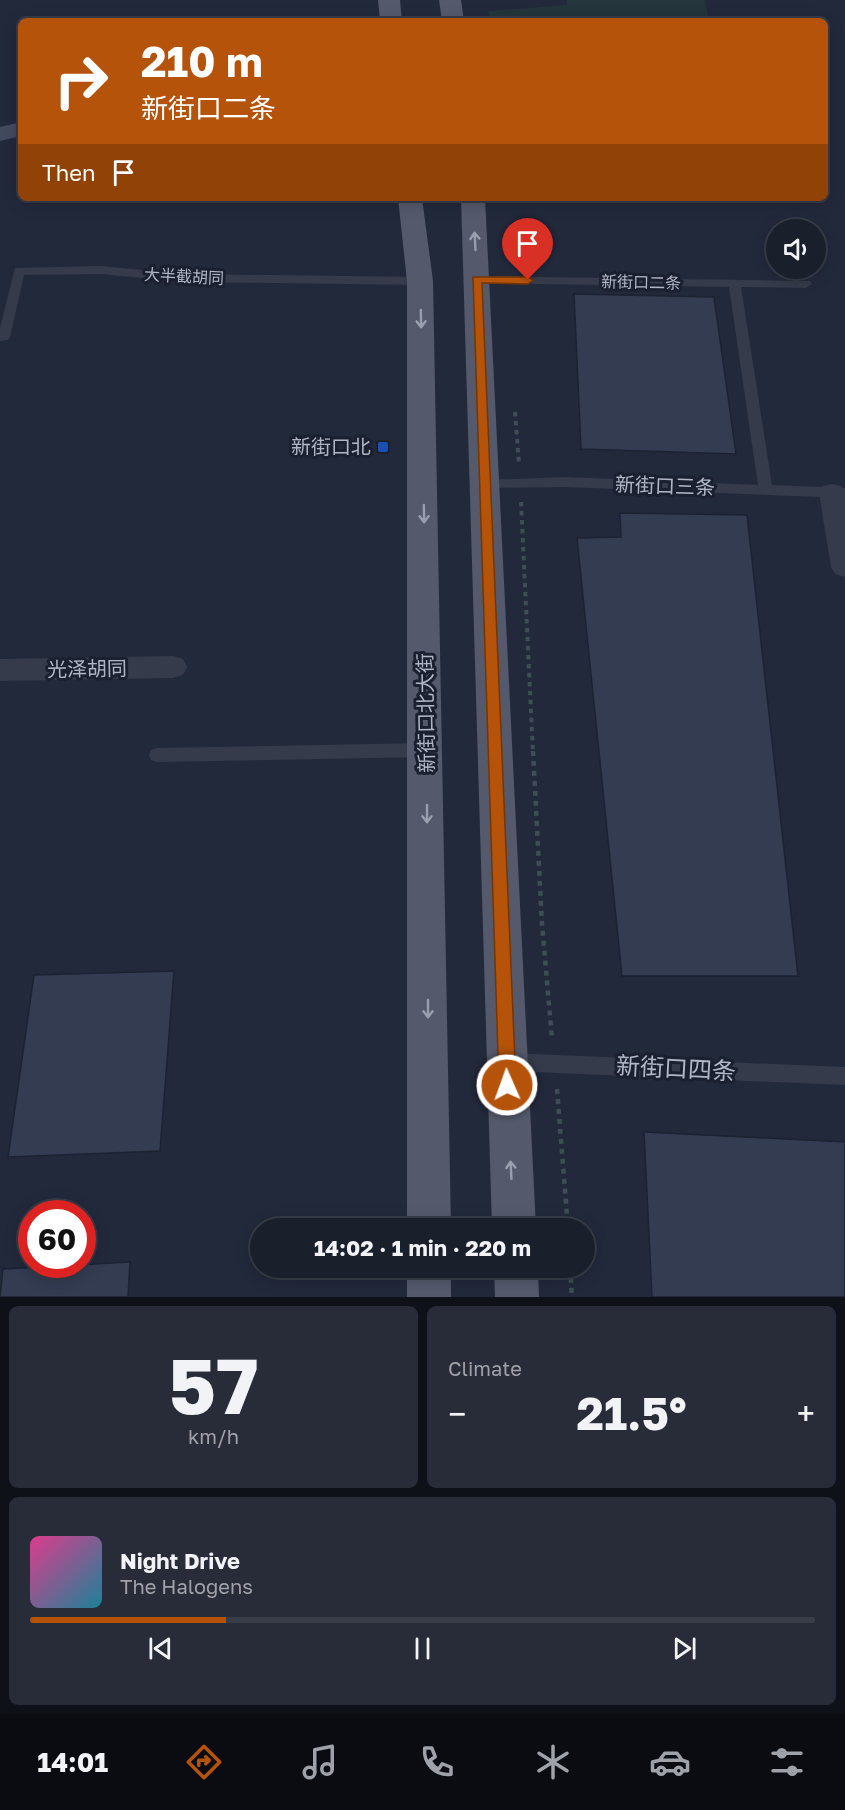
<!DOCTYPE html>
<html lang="en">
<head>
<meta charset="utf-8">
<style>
	:root { --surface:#1a1f2c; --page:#272c38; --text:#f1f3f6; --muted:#9fa2a9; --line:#383d48; --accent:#b45309 }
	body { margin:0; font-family:"Golos Text","Noto Sans SC",sans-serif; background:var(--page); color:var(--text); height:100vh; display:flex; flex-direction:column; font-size:22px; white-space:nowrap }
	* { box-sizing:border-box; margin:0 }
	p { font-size:20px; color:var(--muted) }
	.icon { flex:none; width:33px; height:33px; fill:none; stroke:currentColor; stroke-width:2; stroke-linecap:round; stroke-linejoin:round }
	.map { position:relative; height:1297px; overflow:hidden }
	.sheet { display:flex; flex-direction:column; gap:9px; padding:9px; background:#0e1118; flex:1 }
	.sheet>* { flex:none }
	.guide { position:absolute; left:18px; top:18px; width:810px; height:183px; border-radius:9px; box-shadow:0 3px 15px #0003,0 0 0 2px var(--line); background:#b45309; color:#fff; overflow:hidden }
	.tools { position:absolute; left:766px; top:219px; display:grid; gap:12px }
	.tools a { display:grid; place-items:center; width:60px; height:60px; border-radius:50%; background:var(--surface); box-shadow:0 3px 15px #0003,0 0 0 2px var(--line); font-size:30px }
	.speed { position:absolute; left:18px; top:1200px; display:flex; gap:12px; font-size:30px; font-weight:700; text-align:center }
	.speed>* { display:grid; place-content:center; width:78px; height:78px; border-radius:50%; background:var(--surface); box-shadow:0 3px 15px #0003,0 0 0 2px var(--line); line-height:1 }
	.speed .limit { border:9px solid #d22; background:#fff; color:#111 }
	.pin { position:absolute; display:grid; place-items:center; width:51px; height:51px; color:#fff; margin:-62px -26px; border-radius:50% 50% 50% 0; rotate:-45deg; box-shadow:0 0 6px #0007 }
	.pin .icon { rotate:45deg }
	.me { position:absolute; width:66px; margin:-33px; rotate:358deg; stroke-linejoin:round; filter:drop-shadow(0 0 4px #0008) }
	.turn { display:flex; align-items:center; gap:21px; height:126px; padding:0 24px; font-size:27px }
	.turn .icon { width:78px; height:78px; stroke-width:2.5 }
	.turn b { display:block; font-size:42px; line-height:51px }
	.then { display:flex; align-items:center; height:57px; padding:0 24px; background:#0003; gap:12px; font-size:22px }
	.big { font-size:45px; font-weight:700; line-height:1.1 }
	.sheet .card { flex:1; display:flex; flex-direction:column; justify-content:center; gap:9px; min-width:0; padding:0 21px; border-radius:9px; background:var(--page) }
	.sheet .dial { align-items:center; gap:0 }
	.dial b { font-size:78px; line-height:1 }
	.song { display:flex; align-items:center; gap:18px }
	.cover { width:72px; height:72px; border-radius:9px; background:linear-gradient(135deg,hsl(330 70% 55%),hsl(190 70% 35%)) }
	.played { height:6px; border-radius:3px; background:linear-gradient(90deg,var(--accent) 25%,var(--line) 25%) }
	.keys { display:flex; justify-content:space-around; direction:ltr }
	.heat { display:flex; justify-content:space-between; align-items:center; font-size:33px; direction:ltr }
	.sheet .tiles { flex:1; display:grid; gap:9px; grid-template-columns:1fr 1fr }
	.card:last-child { grid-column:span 2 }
	.trip { position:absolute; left:250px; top:1218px; width:345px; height:60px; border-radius:30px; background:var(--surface); box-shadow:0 3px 15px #0003,0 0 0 2px var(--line); font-weight:700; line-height:60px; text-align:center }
	.tabs { display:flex; height:96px; justify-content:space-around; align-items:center; background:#0a0c12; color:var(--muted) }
	.tabs .icon { width:42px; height:42px }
	.tabs .current { color:var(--accent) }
	.tabs b { font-size:27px; color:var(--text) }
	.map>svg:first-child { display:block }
</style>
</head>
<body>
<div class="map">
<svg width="845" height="1297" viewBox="0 0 845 1297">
	<rect width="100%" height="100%" fill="#22293b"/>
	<path fill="#24353c" d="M567 0H705L709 21H490L488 11 567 5Z"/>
	<path fill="#343c52" stroke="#1d2232" stroke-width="1.5" d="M574 294 714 297 736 454 581 449Z
		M620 513 747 515 798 976H622L577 538 621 537Z
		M174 971 160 1151 8 1157 34 975Z
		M644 1132 845 1142V1297H652Z
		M130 1262 128 1297H0L3 1269Z"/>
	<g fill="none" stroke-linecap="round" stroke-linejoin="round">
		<path stroke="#3d4f54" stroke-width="4" stroke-dasharray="4.5 4.5" stroke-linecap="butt" d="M515 412 519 464
			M521 502 533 753"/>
		<path stroke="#3d4f54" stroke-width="4.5" stroke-dasharray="5 5" stroke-linecap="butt" d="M533 751 542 924 552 1039
			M557 1089 568 1228
			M570 1268 572 1297"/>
		<path fill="#363b4b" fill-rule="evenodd" d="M100 266 186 274 420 277 426 281 420 285 186 282 100 274 24 275 10 337 8 340 0 341V328L15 268Z
			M476 276 810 281 812 284 806 288 741 287 772 485 845 488V498L566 487 480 488 478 485 485 480 566 477 758 485 729 287 472 283V277Z
			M426 743 432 745 434 750 432 755 426 757 157 762 151 760 149 755 151 750 157 748Z
			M509 1053 845 1067V1085L509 1071 502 1068 500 1062 502 1056Z"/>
		<path fill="#363b4b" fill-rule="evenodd" d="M832 484 841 486 845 493V577L835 574 831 567 819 493 823 486Z
			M173 656 183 659 187 667 183 675 173 678 0 681V659Z"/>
		<path fill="#444a5e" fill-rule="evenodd" d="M21 122V136L0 141V127Z"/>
		<path fill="#545a6c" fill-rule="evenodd" d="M378 0H400L402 21H380Z
			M439 0H461L464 21H442Z
			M398 198H422L433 281 451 1228H407V281Z
			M461 198H485L536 1228H492Z
			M407 1268H451V1297H407Z
			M494 1268H538L539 1297H495Z"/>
	</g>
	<defs><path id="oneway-shaft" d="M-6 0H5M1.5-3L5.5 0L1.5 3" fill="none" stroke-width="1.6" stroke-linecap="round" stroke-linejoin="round" transform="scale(1.5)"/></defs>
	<g stroke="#9a9fb0">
		<use href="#oneway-shaft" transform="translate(475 241) rotate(-93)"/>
		<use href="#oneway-shaft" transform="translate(421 319) rotate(89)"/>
		<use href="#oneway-shaft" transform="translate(424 514) rotate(89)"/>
		<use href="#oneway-shaft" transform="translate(427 814) rotate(90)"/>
		<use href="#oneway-shaft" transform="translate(428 1009) rotate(90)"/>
		<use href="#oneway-shaft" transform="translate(511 1170) rotate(-93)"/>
	</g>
	<path fill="#b45309" stroke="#753606" stroke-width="1.5" d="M473 277H528L533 280 528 284 482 283 516 1085 513 1091 507 1094 501 1091 499 1085Z"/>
	<rect fill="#1a4fb4" stroke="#1b2030" stroke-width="2" x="377" y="441" width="12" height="12" rx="3"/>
	<g text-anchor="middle" stroke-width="6" stroke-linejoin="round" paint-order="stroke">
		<g font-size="16" fill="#b1b6c7" stroke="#1b2030">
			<text transform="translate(184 276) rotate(3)" y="6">大半截胡同</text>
			<text transform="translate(641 282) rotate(1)" y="6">新街口二条</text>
		</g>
		<g font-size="20" fill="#b1b6c7" stroke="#1b2030" text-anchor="end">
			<text x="371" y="454">新街口北</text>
		</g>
		<g font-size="20" fill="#b1b6c7" stroke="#1b2030">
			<text transform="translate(665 486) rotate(2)" y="7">新街口三条</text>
			<text transform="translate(87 669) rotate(-1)" y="7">光泽胡同</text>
			<text transform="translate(426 713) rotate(-91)" y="7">新街口北大街</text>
		</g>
		<g font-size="24" fill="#b1b6c7" stroke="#1b2030">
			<text transform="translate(676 1069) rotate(3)" y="8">新街口四条</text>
		</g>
	</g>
</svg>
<div class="tools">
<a><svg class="icon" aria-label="sound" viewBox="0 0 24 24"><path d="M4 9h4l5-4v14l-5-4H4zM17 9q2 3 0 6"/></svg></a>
</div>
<div class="speed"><div class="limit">60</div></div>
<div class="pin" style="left:528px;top:280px;background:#d93025"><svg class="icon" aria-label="arrive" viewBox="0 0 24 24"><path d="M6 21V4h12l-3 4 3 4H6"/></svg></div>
<svg class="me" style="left:507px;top:1085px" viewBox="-20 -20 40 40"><circle r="17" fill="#b45309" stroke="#fff" stroke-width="3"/><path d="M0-11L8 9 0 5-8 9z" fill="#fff"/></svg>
<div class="trip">14:02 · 1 min · 220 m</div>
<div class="guide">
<div class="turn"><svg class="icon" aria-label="right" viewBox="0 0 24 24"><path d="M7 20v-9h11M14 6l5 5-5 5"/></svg><div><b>210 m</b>新街口二条</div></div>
<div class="then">Then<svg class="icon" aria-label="arrive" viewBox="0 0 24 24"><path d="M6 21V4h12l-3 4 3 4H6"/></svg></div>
</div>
</div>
<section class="sheet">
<div class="tiles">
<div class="card dial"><b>57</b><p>km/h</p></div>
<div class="card"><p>Climate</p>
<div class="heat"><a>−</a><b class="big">21.5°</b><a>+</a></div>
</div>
<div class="card">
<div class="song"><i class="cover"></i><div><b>Night Drive</b><p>The Halogens</p></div></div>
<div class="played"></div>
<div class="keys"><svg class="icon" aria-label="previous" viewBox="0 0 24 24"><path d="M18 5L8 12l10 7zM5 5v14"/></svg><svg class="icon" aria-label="pause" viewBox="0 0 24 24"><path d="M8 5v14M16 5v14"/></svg><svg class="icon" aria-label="next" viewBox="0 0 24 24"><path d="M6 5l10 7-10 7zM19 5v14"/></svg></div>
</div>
</div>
</section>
<nav class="tabs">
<b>14:01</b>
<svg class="icon current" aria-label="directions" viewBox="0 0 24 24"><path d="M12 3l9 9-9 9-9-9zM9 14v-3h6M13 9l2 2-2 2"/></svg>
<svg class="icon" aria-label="music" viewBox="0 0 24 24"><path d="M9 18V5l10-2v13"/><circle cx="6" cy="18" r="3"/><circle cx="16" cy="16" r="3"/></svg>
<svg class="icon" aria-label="phone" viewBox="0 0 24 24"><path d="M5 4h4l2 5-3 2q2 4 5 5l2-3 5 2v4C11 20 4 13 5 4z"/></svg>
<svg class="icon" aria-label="climate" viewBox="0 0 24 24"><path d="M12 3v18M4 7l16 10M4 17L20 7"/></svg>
<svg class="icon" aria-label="car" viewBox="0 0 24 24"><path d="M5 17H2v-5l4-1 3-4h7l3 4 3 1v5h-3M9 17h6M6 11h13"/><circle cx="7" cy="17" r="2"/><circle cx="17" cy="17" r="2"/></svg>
<svg class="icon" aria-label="filters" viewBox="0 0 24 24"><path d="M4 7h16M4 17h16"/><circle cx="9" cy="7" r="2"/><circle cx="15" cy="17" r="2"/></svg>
</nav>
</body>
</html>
